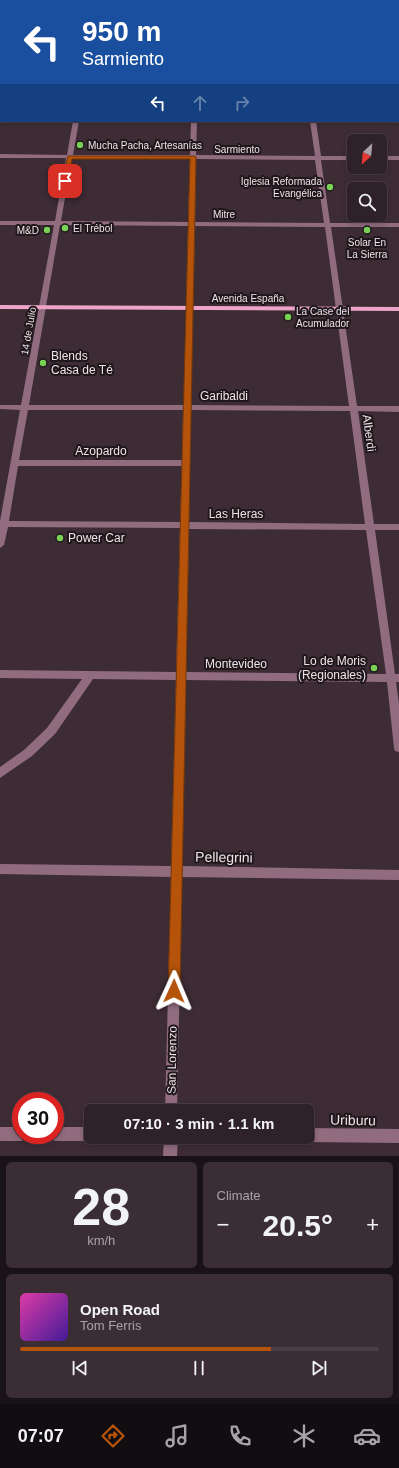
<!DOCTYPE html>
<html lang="en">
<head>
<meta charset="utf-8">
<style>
	:root { --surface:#2e2128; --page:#3a2e34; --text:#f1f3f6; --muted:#a7a3a8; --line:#493e45; --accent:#b45309 }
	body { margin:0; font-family:Arial,sans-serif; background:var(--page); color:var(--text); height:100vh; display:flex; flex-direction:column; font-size:15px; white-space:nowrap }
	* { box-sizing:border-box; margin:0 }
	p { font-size:13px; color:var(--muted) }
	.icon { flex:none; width:22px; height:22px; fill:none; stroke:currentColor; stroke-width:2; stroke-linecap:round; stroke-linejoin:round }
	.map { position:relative; height:1156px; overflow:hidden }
	.sheet { display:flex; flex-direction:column; gap:6px; padding:6px; background:#191216; flex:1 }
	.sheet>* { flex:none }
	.top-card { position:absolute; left:0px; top:0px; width:399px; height:122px; box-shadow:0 2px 6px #0003,0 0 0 1px var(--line); background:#1a4fa0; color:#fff; overflow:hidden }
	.needle { width:26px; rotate:206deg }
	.controls { position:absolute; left:347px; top:134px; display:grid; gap:8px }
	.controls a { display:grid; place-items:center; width:40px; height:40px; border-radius:6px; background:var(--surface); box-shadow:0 2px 6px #0003,0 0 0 1px var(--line); font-size:20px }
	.speed { position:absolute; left:12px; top:1092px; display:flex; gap:8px; font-size:20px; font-weight:700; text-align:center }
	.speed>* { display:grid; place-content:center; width:52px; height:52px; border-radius:50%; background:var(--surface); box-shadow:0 2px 6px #0003,0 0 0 1px var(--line); line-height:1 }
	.speed .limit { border:6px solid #d22; background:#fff; color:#111 }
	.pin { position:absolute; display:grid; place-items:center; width:34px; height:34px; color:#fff; margin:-17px; border-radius:8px; box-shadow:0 2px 6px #0006 }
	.me { position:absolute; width:44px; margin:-22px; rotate:1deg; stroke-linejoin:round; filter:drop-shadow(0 0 3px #0008) }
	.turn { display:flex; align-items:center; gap:14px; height:84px; padding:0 16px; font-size:18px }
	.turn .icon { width:52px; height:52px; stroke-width:2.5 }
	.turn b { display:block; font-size:28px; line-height:34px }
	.lanes { display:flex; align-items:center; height:38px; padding:0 16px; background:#0003; justify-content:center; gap:20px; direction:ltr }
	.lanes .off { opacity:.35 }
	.big { font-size:30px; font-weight:700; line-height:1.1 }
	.sheet .card { flex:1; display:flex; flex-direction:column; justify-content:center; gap:6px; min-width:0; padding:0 14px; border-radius:6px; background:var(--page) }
	.sheet .dial { align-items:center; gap:0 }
	.dial b { font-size:52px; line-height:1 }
	.song { display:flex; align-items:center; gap:12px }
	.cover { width:48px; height:48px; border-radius:6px; background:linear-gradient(135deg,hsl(320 70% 55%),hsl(260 70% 35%)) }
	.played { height:4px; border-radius:2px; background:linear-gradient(90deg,var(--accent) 70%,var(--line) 70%) }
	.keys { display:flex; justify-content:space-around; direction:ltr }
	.heat { display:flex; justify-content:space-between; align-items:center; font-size:22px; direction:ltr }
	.sheet .tiles { flex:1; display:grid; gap:6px; grid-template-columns:1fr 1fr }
	.card:last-child { grid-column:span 2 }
	.trip { position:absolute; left:84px; top:1104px; width:230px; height:40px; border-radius:6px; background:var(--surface); box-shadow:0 2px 6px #0003,0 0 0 1px var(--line); font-weight:700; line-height:40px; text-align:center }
	.tab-bar { display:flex; height:64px; justify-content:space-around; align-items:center; background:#120d10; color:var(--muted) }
	.tab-bar .icon { width:28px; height:28px }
	.tab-bar .selected { color:var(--accent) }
	.tab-bar b { font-size:18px; color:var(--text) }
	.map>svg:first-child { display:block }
</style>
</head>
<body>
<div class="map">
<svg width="399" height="1156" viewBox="0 0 399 1156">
	<rect width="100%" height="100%" fill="#3e2c35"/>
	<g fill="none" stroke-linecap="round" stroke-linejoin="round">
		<path fill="#906c7e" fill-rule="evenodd" d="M96 0H100V1H96Z
			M195 0H199V1H195Z
			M295 0H299V1H295Z
			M398 3H399V5H398Z
			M0 48H1V52H0Z
			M398 50H399V54H398Z
			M0 98H1V102H0Z
			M398 100H399V104H398Z
			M73 121H79L73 155H190L191 121H197L196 155 315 156 310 121H316L321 156H354V160H321L330 223H399V227H331L357 406H399V412L358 411 374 524H399V530H375L395 674H399V682H396L399 704V752L395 751 394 748 387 682 186 680 182 866 399 870V880L182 877 177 1111H165L171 877 0 874V864L171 866 176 680 93 679 55 734 32 756 0 778V767L24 750 47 728 82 679 0 678V670L176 672 180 528 8 527 4 545 0 548V521L20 410 0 409V405H21L54 225H0V221H55L66 158H0V154L67 155ZM72 158 190 159 188 222 61 221ZM196 159 315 160 324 223 195 222ZM60 225 188 226 184 405H29ZM195 226 325 227 349 406 191 405ZM28 410H183L182 460H19ZM191 410 350 411 365 524 189 522ZM18 466H182L180 522 9 521ZM189 529 366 530 386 674 186 672Z
			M380 156H399V160H380Z
			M0 1127H21V1135H27L26 1139 21 1141H0Z
			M55 1127H91V1137H96L91 1141H55L50 1139 49 1135H55Z
			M307 1128 399 1129V1143L307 1142 302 1140 301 1137H307Z
			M164 1137H178L177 1156H163Z"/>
		<path fill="#eea4c9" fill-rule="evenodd" d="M387 0H393L394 1H388Z
			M398 25 399 26V32L398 31Z
			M0 305 399 307V311L0 309Z"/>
	</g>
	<path fill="#b45309" stroke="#753606" d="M68 156H194L196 157 180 991 178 995 174 997 170 995 168 991 190 159H72L68 181 65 183 62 181Z"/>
	<g fill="#79d157" stroke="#1f171b" stroke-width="1.5">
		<circle cx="80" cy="145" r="4"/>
		<circle cx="330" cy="187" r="4"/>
		<circle cx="65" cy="228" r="4"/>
		<circle cx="47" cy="230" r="4"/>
		<circle cx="367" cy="230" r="4"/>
		<circle cx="288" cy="317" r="4"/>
		<circle cx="43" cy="363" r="4"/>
		<circle cx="60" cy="538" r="4"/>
		<circle cx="374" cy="668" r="4"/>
	</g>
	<g text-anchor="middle" stroke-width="4" stroke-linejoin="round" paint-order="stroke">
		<g font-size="10" fill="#eee2e7" stroke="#1f171b" text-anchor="start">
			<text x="88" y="149">Mucha Pacha, Artesanías</text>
			<text x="322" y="185" text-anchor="end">Iglesia Reformada<tspan x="322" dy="12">Evangélica</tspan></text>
			<text x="73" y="232">El Trébol</text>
			<text x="39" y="234" text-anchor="end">M&amp;D</text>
			<text x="367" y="246" text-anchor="middle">Solar En<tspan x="367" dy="12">La Sierra</tspan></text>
			<text x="296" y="315">La Case del<tspan x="296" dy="12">Acumulador</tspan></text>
		</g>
		<g font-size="10" fill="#eee2e7" stroke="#1f171b">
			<text x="237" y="153">Sarmiento</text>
			<text x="224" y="218">Mitre</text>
			<text x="248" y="302">Avenida España</text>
			<text transform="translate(28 331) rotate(-80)" y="4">14 de Julio</text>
		</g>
		<g font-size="12" fill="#eee2e7" stroke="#1f171b" text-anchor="start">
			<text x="51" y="360">Blends<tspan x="51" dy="14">Casa de Té</tspan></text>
			<text x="68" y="542">Power Car</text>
			<text x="366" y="665" text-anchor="end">Lo de Moris<tspan x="366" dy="14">(Regionales)</tspan></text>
		</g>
		<g font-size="12" fill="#eee2e7" stroke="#1f171b">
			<text x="224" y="400">Garibaldi</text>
			<text transform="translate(369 433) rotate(82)" y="4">Alberdi</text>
			<text x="101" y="455">Azopardo</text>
			<text x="236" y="518">Las Heras</text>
			<text x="236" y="668">Montevideo</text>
			<text transform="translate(172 1060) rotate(-89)" y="4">San Lorenzo</text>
		</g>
		<g font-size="14" fill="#eee2e7" stroke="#1f171b">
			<text transform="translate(224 857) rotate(1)" y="5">Pellegrini</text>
			<text transform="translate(353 1120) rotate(1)" y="5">Uriburu</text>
		</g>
	</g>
</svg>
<div class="controls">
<a><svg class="needle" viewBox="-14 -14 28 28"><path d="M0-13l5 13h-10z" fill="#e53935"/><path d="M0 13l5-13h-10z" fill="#a7a3a8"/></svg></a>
<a><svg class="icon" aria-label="search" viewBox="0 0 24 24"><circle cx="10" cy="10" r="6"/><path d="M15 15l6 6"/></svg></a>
</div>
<div class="speed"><div class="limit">30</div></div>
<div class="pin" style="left:65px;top:181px;background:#d93025"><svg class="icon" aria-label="arrive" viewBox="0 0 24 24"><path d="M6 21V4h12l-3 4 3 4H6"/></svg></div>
<svg class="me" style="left:174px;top:991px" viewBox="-20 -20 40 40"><path d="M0-17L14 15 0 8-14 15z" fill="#b45309" stroke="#fff" stroke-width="4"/></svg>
<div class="trip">07:10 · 3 min · 1.1 km</div>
<div class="top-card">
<div class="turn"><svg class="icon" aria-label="left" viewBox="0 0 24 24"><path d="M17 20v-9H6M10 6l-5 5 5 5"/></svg><div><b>950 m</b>Sarmiento</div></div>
<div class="lanes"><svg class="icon" aria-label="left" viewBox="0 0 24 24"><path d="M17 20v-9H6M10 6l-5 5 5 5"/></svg><svg class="icon off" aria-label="ahead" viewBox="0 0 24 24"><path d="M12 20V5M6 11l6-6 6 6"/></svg><svg class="icon off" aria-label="right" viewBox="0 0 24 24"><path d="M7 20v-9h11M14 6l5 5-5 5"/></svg></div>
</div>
</div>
<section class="sheet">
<div class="tiles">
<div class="card dial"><b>28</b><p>km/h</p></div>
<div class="card"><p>Climate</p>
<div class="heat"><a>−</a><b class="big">20.5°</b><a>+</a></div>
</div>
<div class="card">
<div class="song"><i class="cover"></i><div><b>Open Road</b><p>Tom Ferris</p></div></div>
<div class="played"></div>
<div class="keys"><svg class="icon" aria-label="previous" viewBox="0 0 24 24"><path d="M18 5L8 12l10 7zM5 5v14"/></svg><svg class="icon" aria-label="pause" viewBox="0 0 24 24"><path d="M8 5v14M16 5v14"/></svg><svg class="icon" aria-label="next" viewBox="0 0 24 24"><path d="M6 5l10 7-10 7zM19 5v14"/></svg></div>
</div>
</div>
</section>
<nav class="tab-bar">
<b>07:07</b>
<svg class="icon selected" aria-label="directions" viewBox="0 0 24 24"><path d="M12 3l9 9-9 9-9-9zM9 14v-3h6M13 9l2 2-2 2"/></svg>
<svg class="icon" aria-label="music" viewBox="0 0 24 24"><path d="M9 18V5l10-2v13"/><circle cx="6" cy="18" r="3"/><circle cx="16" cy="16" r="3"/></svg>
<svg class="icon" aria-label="phone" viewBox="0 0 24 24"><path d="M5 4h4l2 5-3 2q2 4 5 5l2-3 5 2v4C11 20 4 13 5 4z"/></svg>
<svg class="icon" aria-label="climate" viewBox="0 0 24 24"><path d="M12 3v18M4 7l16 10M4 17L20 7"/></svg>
<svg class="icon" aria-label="car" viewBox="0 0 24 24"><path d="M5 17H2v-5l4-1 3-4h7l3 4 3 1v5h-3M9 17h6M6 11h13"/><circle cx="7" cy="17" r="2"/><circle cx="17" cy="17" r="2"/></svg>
</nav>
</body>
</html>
